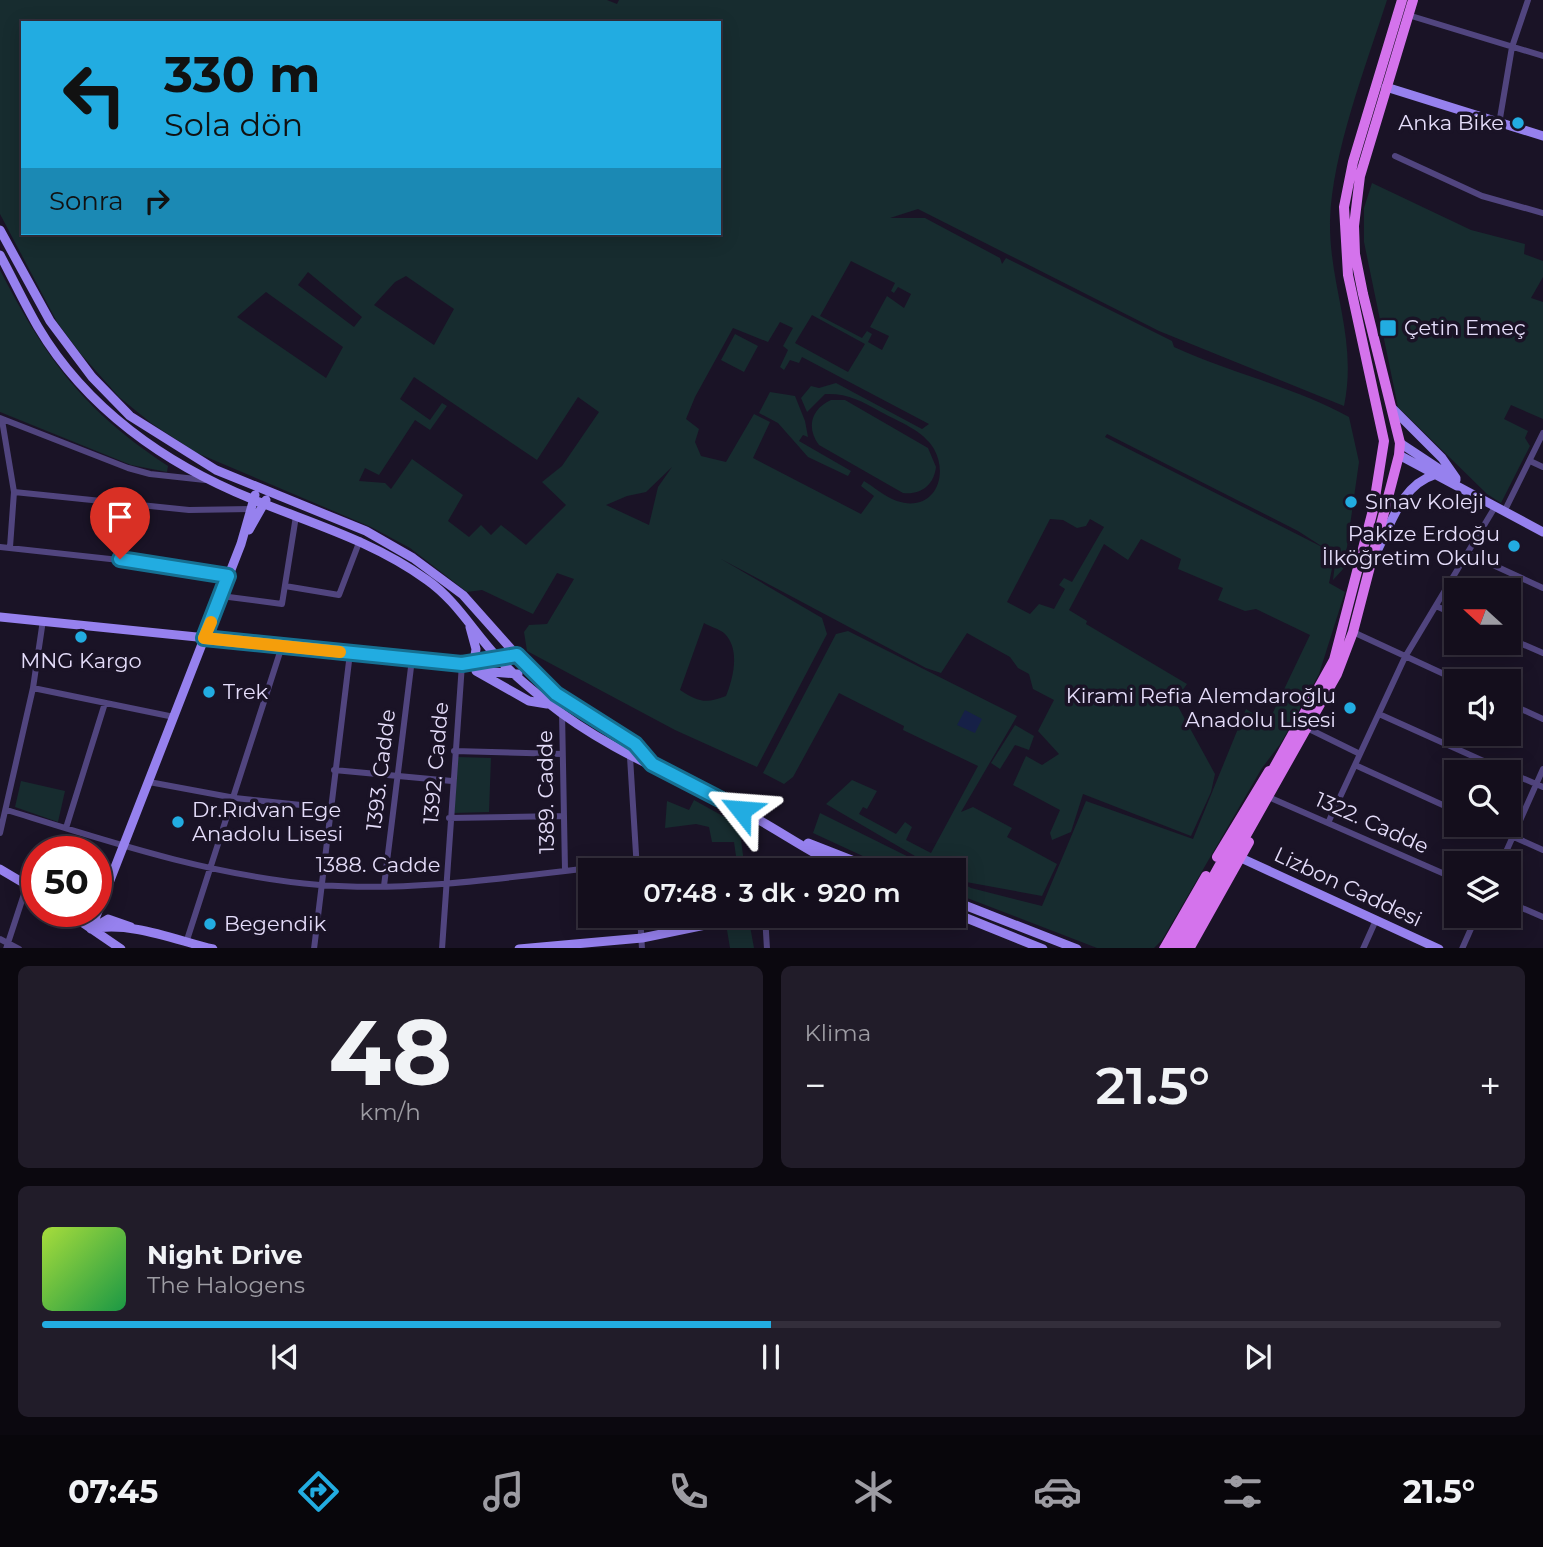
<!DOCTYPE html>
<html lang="tr">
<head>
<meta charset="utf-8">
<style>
	:root { --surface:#140e1c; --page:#211c29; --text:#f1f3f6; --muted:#9d9ca3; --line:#332e3b; --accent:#22ace1 }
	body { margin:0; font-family:Montserrat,sans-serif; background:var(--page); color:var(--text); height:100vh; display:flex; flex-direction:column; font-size:26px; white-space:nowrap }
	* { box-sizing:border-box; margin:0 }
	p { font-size:23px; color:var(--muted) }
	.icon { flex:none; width:38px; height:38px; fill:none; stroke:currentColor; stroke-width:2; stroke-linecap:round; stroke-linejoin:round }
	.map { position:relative; height:948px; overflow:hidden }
	.drawer { display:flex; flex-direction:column; gap:18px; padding:18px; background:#0b080f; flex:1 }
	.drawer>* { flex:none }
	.guide { position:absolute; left:21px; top:21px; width:700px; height:214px; border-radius:0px; box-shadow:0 4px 18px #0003,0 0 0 2px var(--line); background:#22ace1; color:#111; overflow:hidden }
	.needle { width:46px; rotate:291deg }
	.fabs { position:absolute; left:1444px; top:578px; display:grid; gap:14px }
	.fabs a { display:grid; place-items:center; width:77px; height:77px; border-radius:0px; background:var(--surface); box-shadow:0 4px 18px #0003,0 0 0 2px var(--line); font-size:35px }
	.speed { position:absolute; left:21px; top:836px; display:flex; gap:14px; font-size:35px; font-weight:700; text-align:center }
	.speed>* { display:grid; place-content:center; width:91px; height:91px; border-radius:50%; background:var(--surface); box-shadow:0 4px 18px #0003,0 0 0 2px var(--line); line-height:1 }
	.speed .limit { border:10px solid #d22; background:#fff; color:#111 }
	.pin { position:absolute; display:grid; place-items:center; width:60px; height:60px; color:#fff; margin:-72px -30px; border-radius:50% 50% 50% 0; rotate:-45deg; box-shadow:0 0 7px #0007 }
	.pin .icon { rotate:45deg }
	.me { position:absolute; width:77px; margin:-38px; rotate:298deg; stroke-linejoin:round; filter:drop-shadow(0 0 5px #0008) }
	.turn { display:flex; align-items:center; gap:24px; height:147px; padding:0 28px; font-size:32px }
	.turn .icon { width:91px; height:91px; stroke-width:2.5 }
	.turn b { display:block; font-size:49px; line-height:60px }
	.then { display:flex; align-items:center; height:66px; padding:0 28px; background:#0003; gap:14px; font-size:26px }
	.big { font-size:52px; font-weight:600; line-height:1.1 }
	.drawer .card { flex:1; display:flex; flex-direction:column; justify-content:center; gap:10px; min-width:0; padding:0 24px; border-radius:10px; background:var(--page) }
	.drawer .dial { align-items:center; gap:0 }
	.dial b { font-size:91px; line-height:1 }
	.song { display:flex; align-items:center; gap:21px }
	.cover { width:84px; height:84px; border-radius:10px; background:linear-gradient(135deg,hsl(80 70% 55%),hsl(140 70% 35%)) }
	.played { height:7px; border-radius:4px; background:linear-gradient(90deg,var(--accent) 50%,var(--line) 50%) }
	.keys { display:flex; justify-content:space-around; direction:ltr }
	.heat { display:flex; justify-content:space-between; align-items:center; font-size:38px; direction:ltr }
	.drawer .tiles { flex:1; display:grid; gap:18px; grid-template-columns:1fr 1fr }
	.card:last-child { grid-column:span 2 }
	.trip { position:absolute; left:578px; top:858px; width:388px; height:70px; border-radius:0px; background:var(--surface); box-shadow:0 4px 18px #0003,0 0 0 2px var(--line); font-weight:600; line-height:70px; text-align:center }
	.tabs { display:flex; height:112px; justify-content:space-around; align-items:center; background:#08060b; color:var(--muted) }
	.tabs .icon { width:49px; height:49px }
	.tabs .on { color:var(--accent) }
	.tabs b { font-size:32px; color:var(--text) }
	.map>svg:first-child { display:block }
</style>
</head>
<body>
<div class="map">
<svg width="1543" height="949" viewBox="0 0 1543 949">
	<rect width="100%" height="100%" fill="#1a1326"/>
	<path fill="#172c2f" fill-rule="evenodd" d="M0 0H607L617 4 619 0H1387C1366 66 1332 153 1330 221 1329 287 1358 338 1344 406L1159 331 918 209 890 218H925L1000 258 1002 264 1006 258 1172 341 1174 347C1231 373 1294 387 1349 417L1359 462 1344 568 1333 580 1336 556 1332 553 1334 559 1329 583 1345 592 1319 674 1281 743 1262 768 1162 940 1154 948H1097L954 893V879L971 888 1042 906 1086 801 1193 839 1246 709 1268 723 1310 635 1256 609 1245 611 1218 600 1223 588 1178 569 1181 559 1141 539 1128 560 1104 544 1069 610 1087 621 1086 624 1187 684 1175 701 1215 774 1211 792 1191 836 1083 794 1071 832 1052 840 1050 833 1060 810 1013 785 1026 756 1042 765 1059 754 1038 731 1054 700 1033 689 1029 674 1018 668 1010 657 967 633 941 673 926 668 721 559 822 618 827 634 757 767 675 730 527 651 524 632 529 625 547 624 574 579 557 573 533 614 482 590 467 592 410 548 371 527 197 453 151 423 119 397 80 353 57 322 0 214ZM23 23H719V233H23ZM851 261 895 283 891 291 894 293 898 287 911 294 904 308 887 296 870 327 889 336 882 350 868 342 872 334 867 331 862 338 820 316ZM308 272 362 317 354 327 298 285ZM406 276 454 309 434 345 374 305 395 282ZM266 292 343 347 326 378 237 317ZM812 315 865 344 848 372 795 343ZM780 322 793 328 783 346 788 350 780 367 784 370 790 360 799 363 802 357 929 424 922 429 836 383 819 388 811 386 801 398 807 412 825 394C847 393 862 401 881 412 899 422 923 430 934 449 950 478 932 513 897 501 885 497 874 487 864 481L861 486 874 496 861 514 753 458 770 422 754 414 726 462 701 456 695 442 699 429 686 419 695 397 733 328 768 342ZM414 377 537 460 578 397 599 412 562 466 542 482 566 505 526 545 501 525 491 535 481 525 469 537 448 521 463 495 412 459 391 489 385 483 359 481 365 468 379 475 415 420 430 430 447 406 442 403 430 420 400 399ZM1107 434 1298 531 1326 549 1105 437ZM672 467 658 487 649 525 606 505 627 496 646 492ZM1050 519 1063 520 1077 528 1086 526 1090 519 1104 527 1072 582 1064 578 1059 585 1065 589 1054 609 1039 604 1030 614 1007 602ZM704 623C709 626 719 629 724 633 741 649 733 679 726 696 706 704 698 702 680 690Z
		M1372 183 1471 230 1525 244 1524 254 1543 261V277L1531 298 1543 302V419L1511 405 1504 419 1528 431 1525 438 1530 446 1501 503 1487 494 1398 407 1364 242V208Z
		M0 270C46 359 83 410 168 466L167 472 131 465 0 412Z
		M735 334 758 346 744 372 721 360Z
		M770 392 795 396 805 421 808 437 803 435 799 441 851 471 848 476 808 457 778 423 759 413Z
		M831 400H845L928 448 936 467C934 485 921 495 903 493L819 445C806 428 811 409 831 400Z
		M848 631 1017 716 961 812 973 807 1012 828 1007 837 1057 864 1042 896 966 882 954 876V870L932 866 826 804 852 780 877 791 867 809 863 807 859 814 896 834 905 822 912 827 906 840 931 853 978 766 903 730 904 726 839 693 793 777 784 784 763 773 836 634Z
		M1015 725 1034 736 1029 750 1015 745 1000 769 991 763Z
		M458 757 491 758 489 812 454 813Z
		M21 781 65 791 58 822 15 807Z
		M694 800 739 825 745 870H738L734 842H712L709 827 696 824 665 828 667 801 689 810Z
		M820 813 935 870H893L813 833Z
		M750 926 754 948H730L727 930Z"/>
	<path fill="#162047" d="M965 710 982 719 975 733 957 725Z"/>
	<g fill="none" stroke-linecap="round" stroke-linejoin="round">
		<path stroke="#51457f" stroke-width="6" d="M1408 15 1543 56
			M1499 124 1512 47 1528 0
			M1395 156 1482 196 1543 213
			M0 418 128 468 150 474 205 480
			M2 420 14 492 10 547
			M1530 461 1543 467
			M14 492 189 510 251 509
			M1504 512 1543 433
			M0 547 156 564 228 576
			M1467 553 1543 588
			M285 586 339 595 360 540
			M221 596 282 604 296 516
			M1436 606 1456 615
			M1353 632 1459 681
			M1508 638 1543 653
			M33 688 174 717
			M1508 703 1543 719
			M562 712 565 870
			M1379 714 1508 772
			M1307 728 1360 754
			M454 751 562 754
			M630 757 637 870
			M1355 765 1456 811
			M334 770 452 781
			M1508 772 1543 787
			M149 782 235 798 329 808
			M1273 799 1456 879
			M7 810C110 842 212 876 320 885 425 893 533 873 637 863
			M449 818 563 816
			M1328 823 1405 657 1495 507
			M1485 824 1543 850
			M66 828 105 703
			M0 833 33 688 43 620
			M1501 863 1543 769
			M384 886 412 659
			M1508 902 1543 917
			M640 915 642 949
			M765 915 767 949
			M0 939 19 949
			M186 943 282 646
			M6 949 27 885
			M314 949 350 653
			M442 949 462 664
			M1363 949 1376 920
			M1462 949 1477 915"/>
		<path stroke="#9681ee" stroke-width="9" d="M1386 87 1543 136
			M0 230 50 321 92 377 130 416 216 470 366 531 413 558 463 595 529 669 556 694 635 744 651 762
			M0 255C13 279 24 303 38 327 86 408 165 464 252 499 313 524 373 541 427 580 457 601 474 633 499 659 513 675 531 689 547 702 605 749 674 775 739 809 776 828 810 853 847 870
			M1392 408 1442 458 1456 478
			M1400 443 1456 480
			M1399 455 1543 532
			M249 530 266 500
			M1377 551C1392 522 1402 485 1434 475
			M0 617 462 664 517 655
			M470 627 476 649 474 662
			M476 671 529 701 547 704
			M480 671 518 674
			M808 843 877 870
			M1241 858 1439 949
			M0 869 37 891
			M954 901 1077 949
			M67 912 121 949
			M954 913 1043 949
			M93 928 108 919 131 927
			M91 929 241 544 255 495
			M91 929C131 921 175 940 213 949
			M519 949 642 938 754 915"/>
		<path stroke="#d473ec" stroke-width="10" d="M1217 857 1269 771
			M1164 949 1206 876
			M1173 949 1334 660 1373 510 1384 441 1348 275 1344 207 1353 162 1402 0
			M1182 949 1337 674 1353 632 1399 455 1400 443 1363 294 1355 254 1354 226 1360 176 1413 0
			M1189 949 1249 842"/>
	</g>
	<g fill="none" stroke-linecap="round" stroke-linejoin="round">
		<g stroke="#167092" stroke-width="18">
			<path id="route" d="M120 559 228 576 204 638 462 664 517 655 556 694 635 744 652 764 741 810"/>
		</g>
		<use href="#route" stroke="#22ace1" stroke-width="12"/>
		<path stroke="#f59e0b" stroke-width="12" d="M211 622 204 638 340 652"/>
	</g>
	<g fill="#22ace1" stroke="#1a1326" stroke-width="2.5">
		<circle cx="1518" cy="123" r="7"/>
		<rect x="1379" y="319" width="18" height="18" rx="3.5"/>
		<circle cx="1351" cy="502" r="7"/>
		<circle cx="1514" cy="546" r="7"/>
		<circle cx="81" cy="637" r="7"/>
		<circle cx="209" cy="692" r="7"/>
		<circle cx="1350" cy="708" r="7"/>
		<circle cx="178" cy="822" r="7"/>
		<circle cx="210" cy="924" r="7"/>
	</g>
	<g text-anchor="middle" stroke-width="7" stroke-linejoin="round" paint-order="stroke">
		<g font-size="21" fill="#e5ddfa" stroke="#1a1326" text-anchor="start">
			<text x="1504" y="130" text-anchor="end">Anka Bike</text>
			<text x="1404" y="335">Çetin Emeç</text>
			<text x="1365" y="509">Sınav Koleji</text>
			<text x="1500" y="541" text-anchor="end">Pakize Erdoğu<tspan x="1500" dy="24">İlköğretim Okulu</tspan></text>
			<text x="81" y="668" text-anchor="middle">MNG Kargo</text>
			<text x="223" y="699">Trek</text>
			<text x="1336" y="703" text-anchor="end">Kirami Refia Alemdaroğlu<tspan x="1336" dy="24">Anadolu Lisesi</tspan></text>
			<text x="192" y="817">Dr.Rıdvan Ege<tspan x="192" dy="24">Anadolu Lisesi</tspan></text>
			<text x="224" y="931">Begendik</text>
		</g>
		<g font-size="21" fill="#e5ddfa" stroke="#1a1326">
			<text transform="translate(436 763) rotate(-85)" y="7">1392. Cadde</text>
			<text transform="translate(381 770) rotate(-83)" y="7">1393. Cadde</text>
			<text transform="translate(546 792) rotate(-91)" y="7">1389. Cadde</text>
			<text transform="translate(1372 823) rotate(24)" y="7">1322. Cadde</text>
			<text x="378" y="872">1388. Cadde</text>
			<text transform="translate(1348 887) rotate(25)" y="7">Lizbon Caddesi</text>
		</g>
	</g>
</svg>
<div class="fabs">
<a><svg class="needle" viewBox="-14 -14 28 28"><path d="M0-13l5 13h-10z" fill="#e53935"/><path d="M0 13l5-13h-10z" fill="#9d9ca3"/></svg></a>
<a><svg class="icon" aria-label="sound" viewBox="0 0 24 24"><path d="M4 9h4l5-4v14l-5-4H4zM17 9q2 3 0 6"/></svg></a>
<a><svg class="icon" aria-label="search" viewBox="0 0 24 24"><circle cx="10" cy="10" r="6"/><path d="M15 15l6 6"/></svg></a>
<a><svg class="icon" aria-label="layers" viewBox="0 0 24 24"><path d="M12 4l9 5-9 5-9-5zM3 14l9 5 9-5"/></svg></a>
</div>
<div class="speed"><div class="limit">50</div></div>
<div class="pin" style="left:120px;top:559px;background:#d93025"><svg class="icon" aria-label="arrive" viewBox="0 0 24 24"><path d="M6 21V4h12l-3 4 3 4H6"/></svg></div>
<svg class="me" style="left:741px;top:810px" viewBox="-20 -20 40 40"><path d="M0-17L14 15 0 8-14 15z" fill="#22ace1" stroke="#fff" stroke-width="4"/></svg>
<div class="trip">07:48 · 3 dk · 920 m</div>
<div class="guide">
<div class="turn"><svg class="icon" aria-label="left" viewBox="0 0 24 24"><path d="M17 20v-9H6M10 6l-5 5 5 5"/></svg><div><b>330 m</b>Sola dön</div></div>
<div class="then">Sonra<svg class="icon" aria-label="right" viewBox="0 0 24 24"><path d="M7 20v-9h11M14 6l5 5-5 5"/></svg></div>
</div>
</div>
<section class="drawer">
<div class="tiles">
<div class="card dial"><b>48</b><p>km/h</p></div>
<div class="card"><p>Klima</p>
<div class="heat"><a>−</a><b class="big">21.5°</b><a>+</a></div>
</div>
<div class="card">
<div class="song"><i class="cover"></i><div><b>Night Drive</b><p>The Halogens</p></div></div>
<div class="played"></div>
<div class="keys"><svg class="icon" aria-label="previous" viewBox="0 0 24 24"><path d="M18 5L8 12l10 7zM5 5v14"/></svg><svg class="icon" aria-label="pause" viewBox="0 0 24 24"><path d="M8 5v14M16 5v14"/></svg><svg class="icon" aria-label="next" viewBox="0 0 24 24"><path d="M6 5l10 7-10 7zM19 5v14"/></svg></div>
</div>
</div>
</section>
<nav class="tabs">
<b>07:45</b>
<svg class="icon on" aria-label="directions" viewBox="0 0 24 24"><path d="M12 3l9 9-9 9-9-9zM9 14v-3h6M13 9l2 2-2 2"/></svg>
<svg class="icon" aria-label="music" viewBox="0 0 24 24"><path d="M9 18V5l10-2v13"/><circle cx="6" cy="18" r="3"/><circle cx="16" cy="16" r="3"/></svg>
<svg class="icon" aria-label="phone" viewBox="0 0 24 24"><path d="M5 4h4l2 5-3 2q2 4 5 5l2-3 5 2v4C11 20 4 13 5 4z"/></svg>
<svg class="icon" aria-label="climate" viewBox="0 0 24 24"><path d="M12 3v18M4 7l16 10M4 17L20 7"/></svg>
<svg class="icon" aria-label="car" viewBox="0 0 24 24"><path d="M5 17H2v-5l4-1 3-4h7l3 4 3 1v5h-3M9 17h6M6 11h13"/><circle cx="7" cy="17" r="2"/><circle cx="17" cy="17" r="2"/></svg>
<svg class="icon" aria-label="filters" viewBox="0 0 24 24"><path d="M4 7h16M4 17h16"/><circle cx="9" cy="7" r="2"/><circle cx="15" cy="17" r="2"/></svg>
<b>21.5°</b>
</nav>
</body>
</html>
